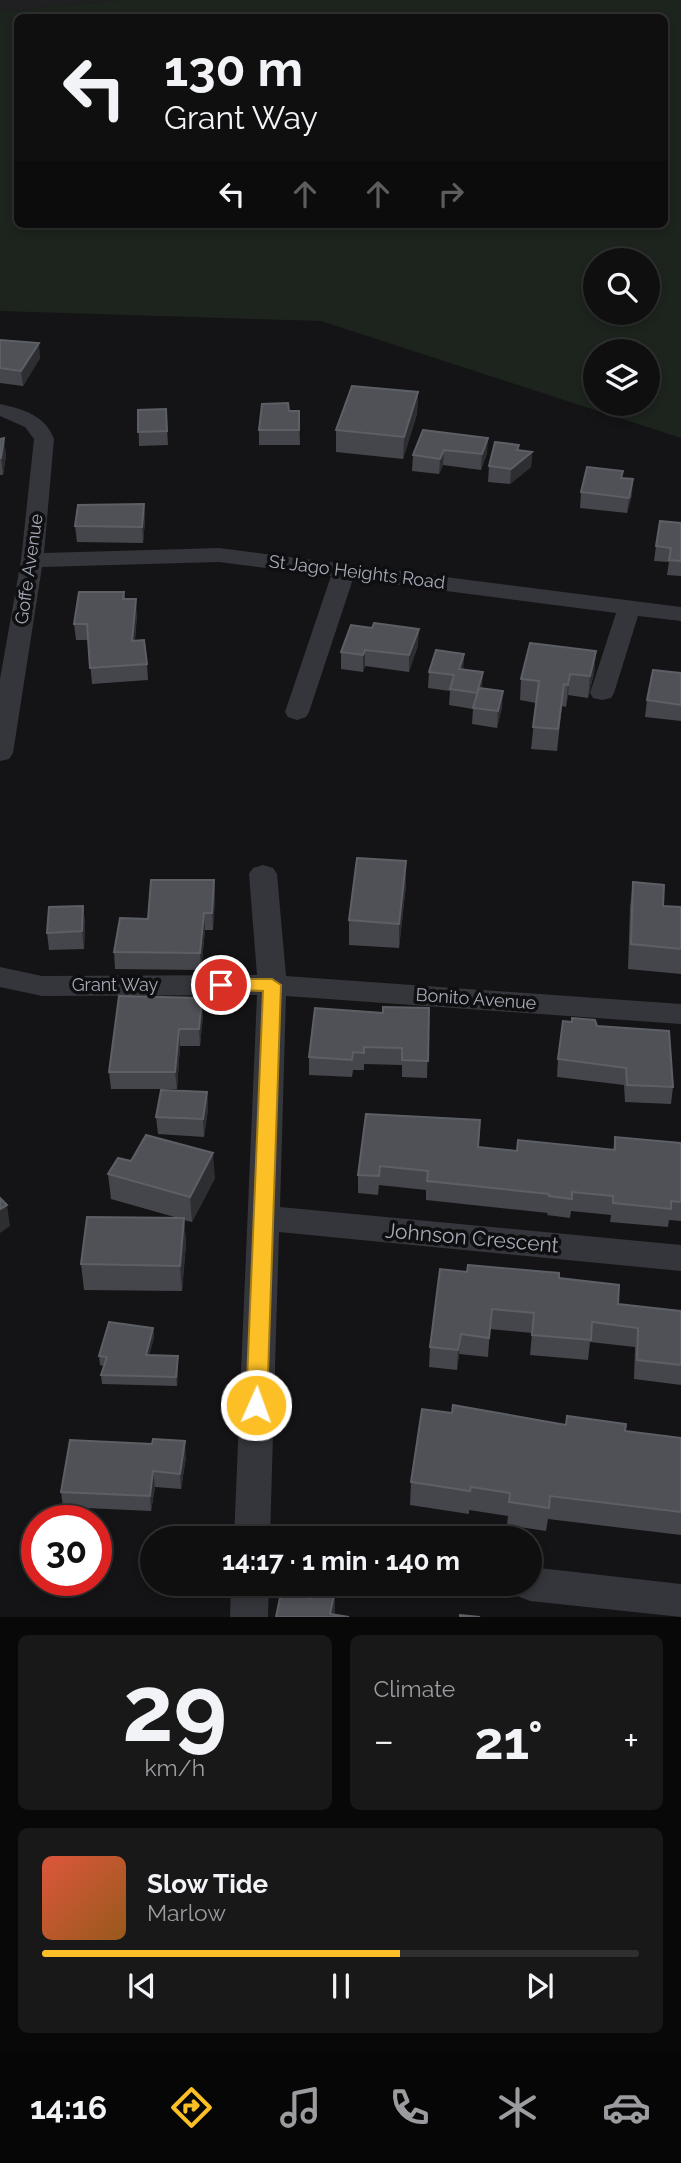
<!DOCTYPE html>
<html lang="en">
<head>
<meta charset="utf-8">
<style>
	:root { --surface:#0f0f10; --page:#181819; --text:#f1f3f6; --muted:#9b9c9f; --line:#2f2f30; --accent:#fcc026 }
	body { margin:0; font-family:Raleway,sans-serif; background:var(--page); color:var(--text); height:100vh; display:flex; flex-direction:column; font-size:26px; white-space:nowrap }
	* { box-sizing:border-box; margin:0 }
	p { font-size:23px; color:var(--muted) }
	.icon { flex:none; width:38px; height:38px; fill:none; stroke:currentColor; stroke-width:2; stroke-linecap:round; stroke-linejoin:round }
	.map { position:relative; height:1617px; overflow:hidden }
	.drawer { display:flex; flex-direction:column; gap:18px; padding:18px; background:#080809; flex:1 }
	.drawer>* { flex:none }
	.guide { position:absolute; left:14px; top:14px; width:654px; height:214px; border-radius:10px; box-shadow:0 4px 10px #0003,0 0 0 2px var(--line); background:#0f0f10; color:var(--text); overflow:hidden }
	.controls { position:absolute; left:583px; top:248px; display:grid; gap:14px }
	.controls a { display:grid; place-items:center; width:77px; height:77px; border-radius:50%; background:var(--surface); box-shadow:0 4px 10px #0003,0 0 0 2px var(--line); font-size:35px }
	.speed { position:absolute; left:21px; top:1505px; display:flex; gap:14px; font-size:35px; font-weight:700; text-align:center }
	.speed>* { display:grid; place-content:center; width:91px; height:91px; border-radius:50%; background:var(--surface); box-shadow:0 4px 10px #0003,0 0 0 2px var(--line); line-height:1 }
	.speed .limit { border:10px solid #d22; background:#fff; color:#111 }
	.pin { position:absolute; display:grid; place-items:center; width:60px; height:60px; color:#fff; margin:-30px; border:4px solid #fff; border-radius:50%; box-shadow:0 2px 7px #0007 }
	.me { position:absolute; width:77px; margin:-38px; rotate:2deg; stroke-linejoin:round; filter:drop-shadow(0 0 5px #0008) }
	.turn { display:flex; align-items:center; gap:24px; height:147px; padding:0 35px; font-size:32px }
	.turn .icon { width:91px; height:91px; stroke-width:2.5 }
	.turn b { display:block; font-size:49px; line-height:60px }
	.lanes { display:flex; align-items:center; height:66px; padding:0 35px; background:#0003; justify-content:center; gap:35px; direction:ltr }
	.lanes .off { opacity:.35 }
	.big { font-size:52px; font-weight:700; line-height:1.1 }
	.drawer .widget { flex:1; display:flex; flex-direction:column; justify-content:center; gap:10px; min-width:0; padding:0 24px; border-radius:10px; background:var(--page) }
	.drawer .dial { align-items:center; gap:0 }
	.dial b { font-size:91px; line-height:1 }
	.song { display:flex; align-items:center; gap:21px }
	.cover { width:84px; height:84px; border-radius:10px; background:linear-gradient(135deg,hsl(10 70% 55%),hsl(30 70% 35%)) }
	.played { height:7px; border-radius:4px; background:linear-gradient(90deg,var(--accent) 60%,var(--line) 60%) }
	.keys { display:flex; justify-content:space-around; direction:ltr }
	.heat { display:flex; justify-content:space-between; align-items:center; font-size:38px; direction:ltr }
	.drawer .tiles { flex:1; display:grid; gap:18px; grid-template-columns:1fr 1fr }
	.widget:last-child { grid-column:span 2 }
	.trip { position:absolute; left:140px; top:1526px; width:402px; height:70px; border-radius:35px; background:var(--surface); box-shadow:0 4px 10px #0003,0 0 0 2px var(--line); font-weight:700; line-height:70px; text-align:center }
	.menu { display:flex; height:112px; justify-content:space-around; align-items:center; background:#060606; color:var(--muted) }
	.menu .icon { width:49px; height:49px }
	.menu .current { color:var(--accent) }
	.menu b { font-size:32px; color:var(--text) }
	.map>svg:first-child { display:block }
</style>
</head>
<body>
<div class="map">
<svg width="681" height="1617" viewBox="0 0 681 1617">
	<rect width="100%" height="100%" fill="#141416"/>
	<path fill="#202023" d="M0 0H117L2 12H0Z"/>
	<path fill="#1c241d" fill-rule="evenodd" d="M117 0H681V438L321 321 0 311V12ZM18 18H665V224H18ZM595 261H648V313H595ZM595 352H648V404H595Z"/>
	<g fill="none" stroke-linecap="round" stroke-linejoin="round">
		<path fill="#35363b" fill-rule="evenodd" d="M0 404C23 409 45 415 54 439L44 553 219 548 681 607V621L638 616 614 693 611 698 602 700 593 698 590 693 616 613 353 579 309 712 306 717 297 720 288 717 285 712 331 576 219 562 42 567 13 753 9 759 0 761V679L21 560 34 439 25 427 0 416Z
			M263 865 273 868 277 874 286 976 681 1004V1024L286 996 280 1207 681 1245V1271L279 1232 270 1538H234L257 995 42 996 0 987V967L42 976 257 975 249 874 253 868Z
			M530 1567 681 1584V1617L530 1601 517 1596 511 1584H530Z
			M231 1584H269L268 1617H230Z"/>
	</g>
	<path fill="#45464b" d="M0 340 40 358 23 386 0 383Z
		M418 392 417 414 403 459 336 452V430Z
		M166 409 168 445 139 446 138 410Z
		M289 411H299L300 445H259V430Z
		M423 430 487 453 481 470 443 465 439 474 412 471 413 455Z
		M0 439 6 455 3 475H0Z
		M519 445 518 450 532 452 531 467 510 484 488 482 489 466Z
		M623 471 622 478 632 495 627 513 580 508 581 492Z
		M144 504 145 520 143 543 77 542 75 526Z
		M681 523V576L667 575 669 562 654 561 656 546Z
		M124 592 125 599 137 615 135 640 147 664 148 680 92 684 88 640H76L74 624Z
		M418 645 409 672 365 666 363 672 341 669V652Z
		M596 651 594 673 588 698 568 695 566 707 562 706 557 751 531 749 536 703 520 700 521 679Z
		M464 654 463 669 502 707 497 728 472 724 473 709 449 705 450 691 428 688 429 672Z
		M681 673V721L645 717 647 700Z
		M406 861V885L399 948 349 945V920Z
		M214 880 215 897 213 930H205L201 970 115 969 114 952 148 919Z
		M633 882 663 906 681 907V974L628 969 630 907Z
		M83 906 85 923 84 949 49 950 47 933Z
		M119 996 203 1015 200 1046H180L177 1089H111L109 1072Z
		M429 1008 427 1078 402 1077V1065L364 1064V1070H353L352 1077 309 1075V1057L383 1013Z
		M597 1026 673 1087 671 1104 625 1102 624 1085 557 1077 558 1059Z
		M207 1092 208 1109 204 1137 158 1134 156 1117Z
		M366 1114 478 1147 517 1151 613 1150 615 1137 681 1143V1221L669 1220 668 1227 610 1222 611 1215 571 1211 570 1218 547 1215 548 1213 426 1200V1190L379 1185 378 1195 358 1193V1175Z
		M131 1161 215 1178 192 1222 184 1220 186 1243 182 1291 84 1290 81 1264 178 1218 111 1199 108 1174Z
		M467 1272 559 1278 618 1304 681 1311V1385L634 1379 635 1347 590 1342 588 1360 530 1355 532 1333 490 1329 488 1357 459 1354 457 1370 429 1367 430 1347Z
		M153 1328 154 1337 149 1355 178 1365 177 1386 102 1384 101 1375 104 1366 100 1365 99 1356Z
		M452 1413 681 1438V1535L548 1519 546 1531 507 1525 508 1516 469 1510V1514L410 1505 411 1482Z
		M186 1457 181 1489 155 1487 151 1511 63 1507 61 1492Z"/>
	<path fill="#2d2e31" d="M39 343 40 358 23 386 21 371Z
		M418 392 417 414 403 459 404 437Z
		M4 438 6 455 3 475 1 458Z
		M488 438 487 453 481 470 482 454Z
		M519 445 518 460 532 452 531 467 510 484 511 469Z
		M444 450 443 465 439 474 440 459Z
		M633 479 632 495 627 513 629 498Z
		M144 504 145 520 143 543 142 527Z
		M136 599 137 615 133 657 132 641Z
		M419 629 418 645 409 672V655Z
		M365 650V666L363 672V655Z
		M596 651 594 673 588 698 590 676Z
		M464 654 463 670 459 669Z
		M483 672 482 688 476 709 477 693Z
		M570 674 568 695 566 707 568 685Z
		M503 691 502 707 497 728 498 711Z
		M406 861V885L399 948V924Z
		M214 880 215 897 213 930 212 913Z
		M83 906 85 923 84 949 82 931Z
		M204 913 205 930 201 970 200 953Z
		M202 998 203 1015 200 1046 199 1029Z
		M179 1029 180 1046 177 1089 175 1072Z
		M207 1092 208 1109 204 1137 203 1119Z
		M213 1153 215 1178 192 1222 190 1197Z
		M7 1205 10 1226 0 1233V1209Z
		M184 1218 186 1243 182 1291 180 1266Z
		M153 1328 154 1337 147 1364 146 1355Z
		M461 1334 459 1354 457 1370 458 1350Z
		M178 1356V1365L177 1386 176 1377Z
		M185 1441 186 1457 181 1489 180 1474Z
		M153 1471 155 1487 151 1511 150 1496Z
		M335 1590V1617H330Z"/>
	<path fill="#505157" stroke="#5d5f66" stroke-width="2" d="M0 340 39 343 21 371 0 368Z
		M352 386 418 392 404 437 336 430Z
		M288 403 289 411H299V430H259L262 404Z
		M166 409 167 431 138 432V410Z
		M423 430 488 438 482 454 444 450 440 459 413 455Z
		M4 438 1 458H0V439Z
		M495 442 519 445 517 450 532 452 511 469 489 466Z
		M587 467 623 471 621 478 633 479 629 498 581 492Z
		M144 504 142 527 75 526 78 505Z
		M660 521 681 523V561L669 560 671 548 656 546Z
		M79 592H124L123 599H136L132 641 144 640 147 664 90 668 87 624H74Z
		M374 623 419 629 409 655 365 650 363 655 341 652 351 625 372 628Z
		M530 643 596 651 590 676 570 674 568 685 564 684 558 729 533 727 539 681 521 679Z
		M436 650 464 654 459 669 483 672 477 693 450 689 454 675 429 672Z
		M653 670 681 673V705L647 700Z
		M479 688 503 691 498 711 473 708Z
		M357 858 406 861 399 924 349 920Z
		M151 880H214L212 913H204L200 953 114 952 120 918 148 919Z
		M633 882 664 885 663 906 681 907V949L631 944Z
		M83 906 82 931 47 933 49 907Z
		M119 996 202 998 199 1029H179L175 1072H109Z
		M383 1007 429 1008 428 1061 402 1060V1048L364 1047V1053L353 1052 352 1060 309 1057 315 1008 383 1013Z
		M572 1018 595 1020 597 1026 669 1031 673 1087 627 1085 626 1068 558 1059 563 1021 572 1022Z
		M161 1090 207 1092 203 1119 156 1117Z
		M366 1114 480 1120 478 1147 517 1151 518 1140 615 1150V1137L681 1143V1202L671 1201V1209L613 1203V1196L572 1192V1199L549 1196V1194L427 1181 428 1171 380 1166 379 1176 358 1175Z
		M146 1135 213 1153 190 1197 108 1174 118 1158 131 1161Z
		M0 1198 7 1205 0 1209Z
		M87 1217 184 1218 180 1266 81 1264Z
		M468 1265 559 1273V1278L619 1285 618 1304 681 1311V1365L637 1360 638 1328 592 1322 591 1340 532 1335 534 1313 492 1309 489 1338 461 1334 458 1350 430 1347 440 1269 467 1272Z
		M109 1322 153 1328 146 1355 178 1356 176 1377 101 1375 107 1357 99 1356Z
		M453 1405 566 1425 567 1416 626 1424 625 1431 681 1438V1512L550 1496 549 1508 509 1502 510 1493 471 1487 470 1491 411 1482 422 1409 452 1413Z
		M153 1439 185 1441 180 1474 153 1471 150 1496 61 1492 70 1440 152 1444Z
		M314 1587 335 1590 330 1614 349 1617H276L281 1593 312 1598Z
		M460 1615 480 1617H460Z"/>
	<path fill="#fcc026" stroke="#a47d19" stroke-width="2" d="M221 979H272L281 985 267 1405 264 1411 256 1414 249 1411 246 1405 263 991 215 989 212 985Z"/>
	<g text-anchor="middle" stroke-width="7" stroke-linejoin="round" paint-order="stroke">
		<g font-size="18" fill="#a5aab7" stroke="#0f0f11">
			<text transform="translate(29 569) rotate(-82)" y="6">Goffe Avenue</text>
			<text transform="translate(357 572) rotate(7)" y="6">St Jago Heights Road</text>
			<text x="115" y="991">Grant Way</text>
			<text transform="translate(476 999) rotate(4)" y="6">Bonito Avenue</text>
		</g>
		<g font-size="21" fill="#a5aab7" stroke="#0f0f11">
			<text transform="translate(472 1238) rotate(5)" y="7">Johnson Crescent</text>
		</g>
	</g>
</svg>
<div class="controls">
<a><svg class="icon" aria-label="search" viewBox="0 0 24 24"><circle cx="10" cy="10" r="6"/><path d="M15 15l6 6"/></svg></a>
<a><svg class="icon" aria-label="layers" viewBox="0 0 24 24"><path d="M12 4l9 5-9 5-9-5zM3 14l9 5 9-5"/></svg></a>
</div>
<div class="speed"><div class="limit">30</div></div>
<div class="pin" style="left:221px;top:985px;background:#d93025"><svg class="icon" aria-label="arrive" viewBox="0 0 24 24"><path d="M6 21V4h12l-3 4 3 4H6"/></svg></div>
<svg class="me" style="left:256px;top:1405px" viewBox="-20 -20 40 40"><circle r="17" fill="#fcc026" stroke="#fff" stroke-width="3"/><path d="M0-11L8 9 0 5-8 9z" fill="#fff"/></svg>
<div class="trip">14:17 · 1 min · 140 m</div>
<div class="guide">
<div class="turn"><svg class="icon" aria-label="left" viewBox="0 0 24 24"><path d="M17 20v-9H6M10 6l-5 5 5 5"/></svg><div><b>130 m</b>Grant Way</div></div>
<div class="lanes"><svg class="icon" aria-label="left" viewBox="0 0 24 24"><path d="M17 20v-9H6M10 6l-5 5 5 5"/></svg><svg class="icon off" aria-label="ahead" viewBox="0 0 24 24"><path d="M12 20V5M6 11l6-6 6 6"/></svg><svg class="icon off" aria-label="ahead" viewBox="0 0 24 24"><path d="M12 20V5M6 11l6-6 6 6"/></svg><svg class="icon off" aria-label="right" viewBox="0 0 24 24"><path d="M7 20v-9h11M14 6l5 5-5 5"/></svg></div>
</div>
</div>
<section class="drawer">
<div class="tiles">
<div class="widget dial"><b>29</b><p>km/h</p></div>
<div class="widget"><p>Climate</p>
<div class="heat"><a>−</a><b class="big">21°</b><a>+</a></div>
</div>
<div class="widget">
<div class="song"><i class="cover"></i><div><b>Slow Tide</b><p>Marlow</p></div></div>
<div class="played"></div>
<div class="keys"><svg class="icon" aria-label="previous" viewBox="0 0 24 24"><path d="M18 5L8 12l10 7zM5 5v14"/></svg><svg class="icon" aria-label="pause" viewBox="0 0 24 24"><path d="M8 5v14M16 5v14"/></svg><svg class="icon" aria-label="next" viewBox="0 0 24 24"><path d="M6 5l10 7-10 7zM19 5v14"/></svg></div>
</div>
</div>
</section>
<nav class="menu">
<b>14:16</b>
<svg class="icon current" aria-label="directions" viewBox="0 0 24 24"><path d="M12 3l9 9-9 9-9-9zM9 14v-3h6M13 9l2 2-2 2"/></svg>
<svg class="icon" aria-label="music" viewBox="0 0 24 24"><path d="M9 18V5l10-2v13"/><circle cx="6" cy="18" r="3"/><circle cx="16" cy="16" r="3"/></svg>
<svg class="icon" aria-label="phone" viewBox="0 0 24 24"><path d="M5 4h4l2 5-3 2q2 4 5 5l2-3 5 2v4C11 20 4 13 5 4z"/></svg>
<svg class="icon" aria-label="climate" viewBox="0 0 24 24"><path d="M12 3v18M4 7l16 10M4 17L20 7"/></svg>
<svg class="icon" aria-label="car" viewBox="0 0 24 24"><path d="M5 17H2v-5l4-1 3-4h7l3 4 3 1v5h-3M9 17h6M6 11h13"/><circle cx="7" cy="17" r="2"/><circle cx="17" cy="17" r="2"/></svg>
</nav>
</body>
</html>
